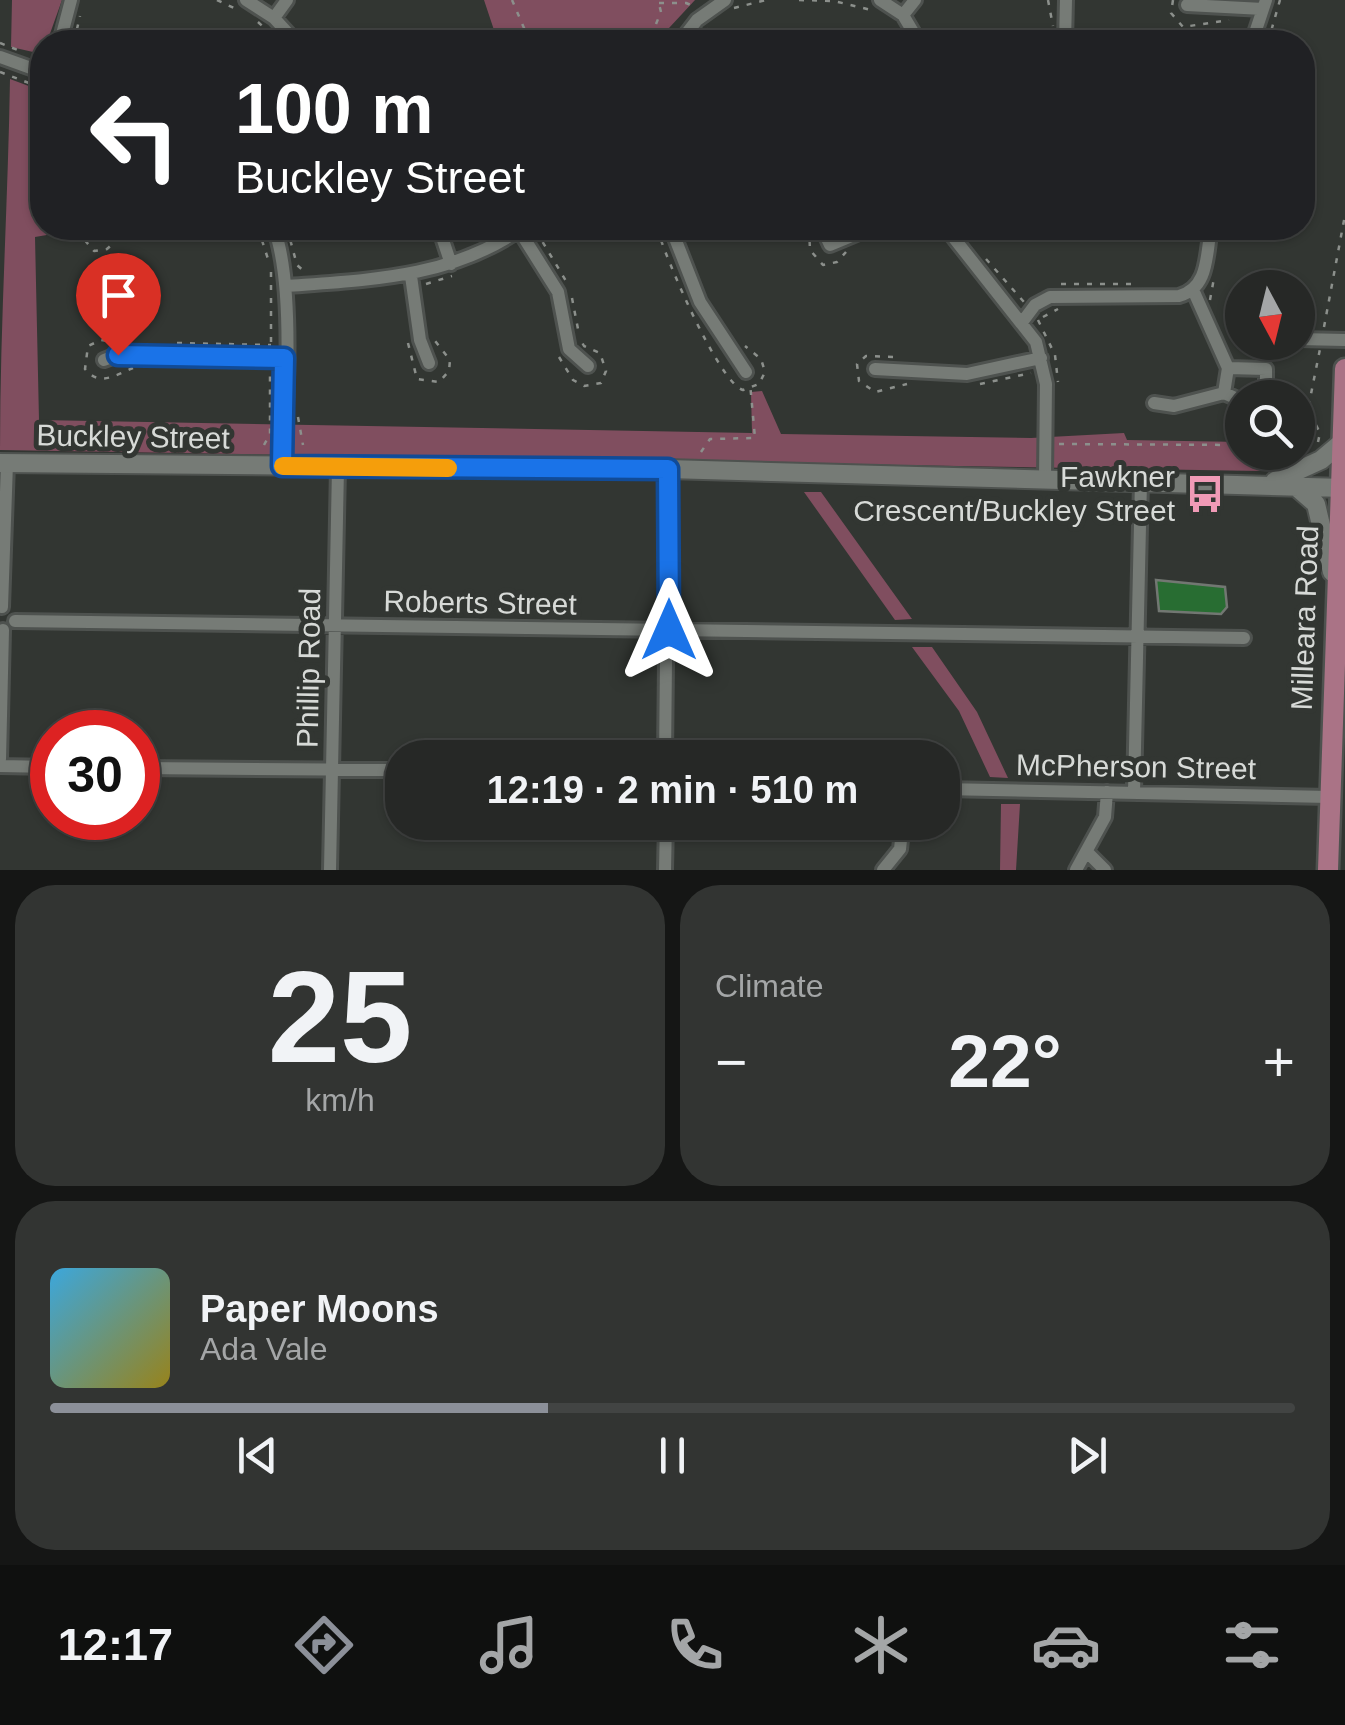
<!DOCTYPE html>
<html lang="en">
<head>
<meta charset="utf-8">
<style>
	:root { --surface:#262826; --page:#323432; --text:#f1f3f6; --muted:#a4a6a7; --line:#424443; --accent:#8c9099 }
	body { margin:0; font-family:Arial,sans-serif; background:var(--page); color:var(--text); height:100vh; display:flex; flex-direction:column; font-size:38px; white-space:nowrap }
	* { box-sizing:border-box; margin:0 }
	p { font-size:32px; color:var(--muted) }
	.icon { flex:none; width:55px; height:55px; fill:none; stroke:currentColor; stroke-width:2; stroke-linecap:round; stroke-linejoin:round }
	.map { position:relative; height:870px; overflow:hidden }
	.panel { display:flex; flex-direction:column; gap:15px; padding:15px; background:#151615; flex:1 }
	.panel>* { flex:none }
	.guide { position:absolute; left:30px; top:30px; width:1285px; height:210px; border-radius:40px; box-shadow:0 2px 8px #0004,0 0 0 2px var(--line); background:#202124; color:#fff; overflow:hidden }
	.needle { width:65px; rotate:173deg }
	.tools { position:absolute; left:1225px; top:270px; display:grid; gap:20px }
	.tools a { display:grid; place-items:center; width:90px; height:90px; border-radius:50%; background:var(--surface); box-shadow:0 2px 8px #0004,0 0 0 2px var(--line); font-size:50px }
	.speed { position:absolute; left:30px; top:710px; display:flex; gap:20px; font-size:50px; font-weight:700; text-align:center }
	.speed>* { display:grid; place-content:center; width:130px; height:130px; border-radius:50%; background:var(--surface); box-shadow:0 2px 8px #0004,0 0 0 2px var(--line); line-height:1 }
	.speed .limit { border:15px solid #d22; background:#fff; color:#111 }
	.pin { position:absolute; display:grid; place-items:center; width:85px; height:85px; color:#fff; margin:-102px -42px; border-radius:50% 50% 50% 0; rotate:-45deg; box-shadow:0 0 10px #0007 }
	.pin .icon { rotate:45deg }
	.me { position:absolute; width:110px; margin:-55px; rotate:0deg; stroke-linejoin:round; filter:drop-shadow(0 0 8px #0008) }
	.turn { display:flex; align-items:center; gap:35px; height:210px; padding:0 40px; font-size:45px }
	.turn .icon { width:130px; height:130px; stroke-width:2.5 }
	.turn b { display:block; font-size:70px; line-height:85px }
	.big { font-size:75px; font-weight:800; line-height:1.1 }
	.panel .tile { flex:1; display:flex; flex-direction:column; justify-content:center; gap:15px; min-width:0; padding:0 35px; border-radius:40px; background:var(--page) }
	.panel .dial { align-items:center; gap:0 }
	.dial b { font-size:130px; line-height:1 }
	.song { display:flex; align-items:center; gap:30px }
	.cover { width:120px; height:120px; border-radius:15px; background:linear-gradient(135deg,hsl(200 70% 55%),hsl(50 70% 35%)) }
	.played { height:10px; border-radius:5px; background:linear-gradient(90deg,var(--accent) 40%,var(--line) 40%) }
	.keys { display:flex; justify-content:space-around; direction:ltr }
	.heat { display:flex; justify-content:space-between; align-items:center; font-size:55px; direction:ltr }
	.panel .tiles { flex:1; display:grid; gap:15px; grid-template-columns:1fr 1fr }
	.tile:last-child { grid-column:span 2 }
	.trip { position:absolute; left:385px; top:740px; width:575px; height:100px; border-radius:40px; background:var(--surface); box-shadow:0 2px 8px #0004,0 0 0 2px var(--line); font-weight:800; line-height:100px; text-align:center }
	.tab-bar { display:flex; height:160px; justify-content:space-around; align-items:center; background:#0f100f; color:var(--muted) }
	.tab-bar .icon { width:70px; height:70px }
	.tab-bar .active { color:var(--accent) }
	.tab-bar b { font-size:45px; color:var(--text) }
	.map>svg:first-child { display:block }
</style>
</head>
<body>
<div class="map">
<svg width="1345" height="870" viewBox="0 0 1345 870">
	<rect width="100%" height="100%" fill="#323632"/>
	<path fill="#804e5f" d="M12 0H62L47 42H42V54L11 47Z
		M484 0H695L656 42H498Z
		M10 79 42 91 40 223 42 228H88L35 237 39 420 752 433 751 392 762 391 781 434 1031 438 1124 433 1127 440 1242 442V452L1262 453 1260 471 0 450C0 326 8 203 10 79Z
		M804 492H821L912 619 895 620Z
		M912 647H932L977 712 1008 778 990 777 959 711Z
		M1001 804H1020L1016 870H1000Z"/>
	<path fill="#286d32" stroke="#727772" stroke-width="2.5" d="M1156 580 1225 587 1227 607 1221 614 1159 611Z"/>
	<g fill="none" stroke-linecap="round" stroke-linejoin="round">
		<g stroke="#4e524f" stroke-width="18">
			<path id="minor" d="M246 0 274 18 296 42
				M880 0 903 15 919 42
				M1187 5 1263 9
				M903 15 915 0
				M274 18 287 0
				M60 42 71 0
				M680 42 697 20 725 0
				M1065 42 1066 0
				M1252 42 1266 0
				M0 57 42 72
				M274 228C294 283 287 403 282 465
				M439 228 451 264
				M671 228 700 302 746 372
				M822 228 830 245 871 228
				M946 228 1036 342 1046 384 1045 478
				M519 230 558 292 569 349 588 366
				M411 276 420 340 429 363
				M286 286C369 280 451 278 522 228
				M1023 321 1035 305 1050 297 1179 296C1209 288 1206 255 1211 228
				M1298 339 1345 340
				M104 360 117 355 284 358
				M1228 368 1266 369V387L1259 398
				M875 369 967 374 1041 358
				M1224 393 1242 401
				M1154 403 1174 406 1224 393 1228 368 1194 292
				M2 607 7 463
				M15 621 1244 638
				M665 758 668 469
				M0 759 3 630
				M0 766 52 767
				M138 768 402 770
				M942 789 1329 797
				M1134 792 1141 481
				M1088 853 1105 870
				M330 870 338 468
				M665 870 666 822
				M883 870 900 849 903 822
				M1076 870 1105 817 1107 792"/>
		</g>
		<g stroke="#4e524f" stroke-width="22">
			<path id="secondary" d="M0 463 668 469 1345 488
				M1275 481 1321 460 1340 444
				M1294 485 1316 504 1332 572"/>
		</g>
		<g stroke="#4e524f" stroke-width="25">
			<path id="primary" d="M1328 870 1345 369"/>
		</g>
		<path stroke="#8c908c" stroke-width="2.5" stroke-dasharray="5 8" stroke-linecap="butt" d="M217 0 238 10
			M512 0 530 42
			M799 0 834 1 871 10
			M1048 0 1053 26
			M1173 0 1171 13 1183 27 1229 20
			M659 3H686L696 7
			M734 8 766 0
			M258 22 278 41
			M656 24 661 12 658 0
			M707 31 714 42
			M74 42 80 16
			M697 42 712 25
			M1268 42 1280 0
			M0 43 23 52
			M0 72 42 88
			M82 228 83 238 94 251 107 249 130 228
			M258 228 268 259
			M287 228 297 265 306 273
			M424 228 430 240
			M657 228C665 257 719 383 743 390L759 384 765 372 761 359 745 346
			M809 228 810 250 823 265 837 262 846 252
			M536 231 566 281
			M880 235 897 228
			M986 259 1024 302
			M271 272V344
			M426 284 452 276
			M1061 284H1138
			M572 298 578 329
			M1210 300 1214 278
			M1043 317 1058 309
			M1038 320 1055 355 1058 382
			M1324 327 1345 215
			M119 343 101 340 88 346 85 369C99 387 116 375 133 368
			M177 343 271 345
			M408 343 417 379 439 382 449 371 450 360 432 337
			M1266 355 1278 342
			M559 357 573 380 584 386 601 383 606 371 600 353 584 346 579 337
			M893 357 866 356 857 364 859 381 875 392 907 384
			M980 384 1031 373
			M298 417 303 445
			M1298 427 1308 410
			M1318 442 1320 433 1308 409 1320 349
			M1059 444 1242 445
			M264 445 270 434V367
			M701 452 710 439 755 438 750 383"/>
		<use href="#minor" stroke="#767b76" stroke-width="12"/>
		<use href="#secondary" stroke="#767b76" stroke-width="18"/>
		<use href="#primary" stroke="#aa7386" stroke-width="20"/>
	</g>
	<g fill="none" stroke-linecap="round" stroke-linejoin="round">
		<g stroke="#114b97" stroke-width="25">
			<path id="route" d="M118 355 284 358 282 466 668 469 669 630"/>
		</g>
		<use href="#route" stroke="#1a73e8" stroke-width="18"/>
		<path stroke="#f59e0b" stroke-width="18" d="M283 466 448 468"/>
	</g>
	<defs>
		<g id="bus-bare" transform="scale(3)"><path d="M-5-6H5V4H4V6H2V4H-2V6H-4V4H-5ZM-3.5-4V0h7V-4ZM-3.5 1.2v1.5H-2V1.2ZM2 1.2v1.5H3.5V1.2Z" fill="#f09ab6" stroke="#323632" stroke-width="2.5" paint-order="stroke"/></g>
	</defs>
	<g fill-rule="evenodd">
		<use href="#bus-bare" x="1205" y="494"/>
	</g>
	<g text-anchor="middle" stroke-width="10" stroke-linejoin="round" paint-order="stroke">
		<g font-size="30" fill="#d7dad7" stroke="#323632">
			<text transform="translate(133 437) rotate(1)" y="10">Buckley Street</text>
			<text transform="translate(480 603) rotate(1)" y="10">Roberts Street</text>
			<text transform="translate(1305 618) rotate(-88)" y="10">Milleara Road</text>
			<text transform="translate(309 668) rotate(-89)" y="10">Phillip Road</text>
			<text transform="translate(1136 767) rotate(1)" y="10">McPherson Street</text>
		</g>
		<g font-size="30" fill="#d7dad7" stroke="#323632" text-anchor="end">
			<text x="1175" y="487">Fawkner<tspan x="1175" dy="34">Crescent/Buckley Street</tspan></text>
		</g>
	</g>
</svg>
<div class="tools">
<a><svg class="needle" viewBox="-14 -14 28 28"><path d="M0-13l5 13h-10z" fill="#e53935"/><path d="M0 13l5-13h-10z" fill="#a4a6a7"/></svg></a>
<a><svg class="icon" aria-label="search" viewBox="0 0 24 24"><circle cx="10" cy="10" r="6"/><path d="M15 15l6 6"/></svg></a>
</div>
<div class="speed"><div class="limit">30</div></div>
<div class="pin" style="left:118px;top:355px;background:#d93025"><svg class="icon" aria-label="arrive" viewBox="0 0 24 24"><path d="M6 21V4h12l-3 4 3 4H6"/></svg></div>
<svg class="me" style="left:669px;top:630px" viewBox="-20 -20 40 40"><path d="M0-17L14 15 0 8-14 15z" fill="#1a73e8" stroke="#fff" stroke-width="4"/></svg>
<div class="trip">12:19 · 2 min · 510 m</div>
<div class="guide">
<div class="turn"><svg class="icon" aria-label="left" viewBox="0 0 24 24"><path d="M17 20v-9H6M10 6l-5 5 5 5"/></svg><div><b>100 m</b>Buckley Street</div></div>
</div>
</div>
<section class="panel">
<div class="tiles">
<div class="tile dial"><b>25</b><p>km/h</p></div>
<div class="tile"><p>Climate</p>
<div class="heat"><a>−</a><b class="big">22°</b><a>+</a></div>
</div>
<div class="tile">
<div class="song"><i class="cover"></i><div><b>Paper Moons</b><p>Ada Vale</p></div></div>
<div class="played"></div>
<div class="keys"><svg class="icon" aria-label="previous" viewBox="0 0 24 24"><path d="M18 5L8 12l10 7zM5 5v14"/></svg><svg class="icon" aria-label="pause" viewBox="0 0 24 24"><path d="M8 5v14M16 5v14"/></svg><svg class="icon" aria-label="next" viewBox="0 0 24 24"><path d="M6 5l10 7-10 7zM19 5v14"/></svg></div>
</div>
</div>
</section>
<nav class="tab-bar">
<b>12:17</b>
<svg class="icon active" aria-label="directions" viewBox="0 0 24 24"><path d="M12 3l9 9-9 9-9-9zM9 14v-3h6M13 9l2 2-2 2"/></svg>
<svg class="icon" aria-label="music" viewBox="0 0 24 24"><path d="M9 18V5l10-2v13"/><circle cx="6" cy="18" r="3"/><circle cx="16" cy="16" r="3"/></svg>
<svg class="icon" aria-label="phone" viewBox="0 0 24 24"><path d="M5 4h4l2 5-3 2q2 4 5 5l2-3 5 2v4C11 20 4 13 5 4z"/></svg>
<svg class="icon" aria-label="climate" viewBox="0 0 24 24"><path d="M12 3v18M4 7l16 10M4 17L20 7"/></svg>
<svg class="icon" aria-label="car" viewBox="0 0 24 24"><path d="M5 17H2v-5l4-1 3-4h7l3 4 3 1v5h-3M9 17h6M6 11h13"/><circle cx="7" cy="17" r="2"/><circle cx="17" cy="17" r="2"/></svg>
<svg class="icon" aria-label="filters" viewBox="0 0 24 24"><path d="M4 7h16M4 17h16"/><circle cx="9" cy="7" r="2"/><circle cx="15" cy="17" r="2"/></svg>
</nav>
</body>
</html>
